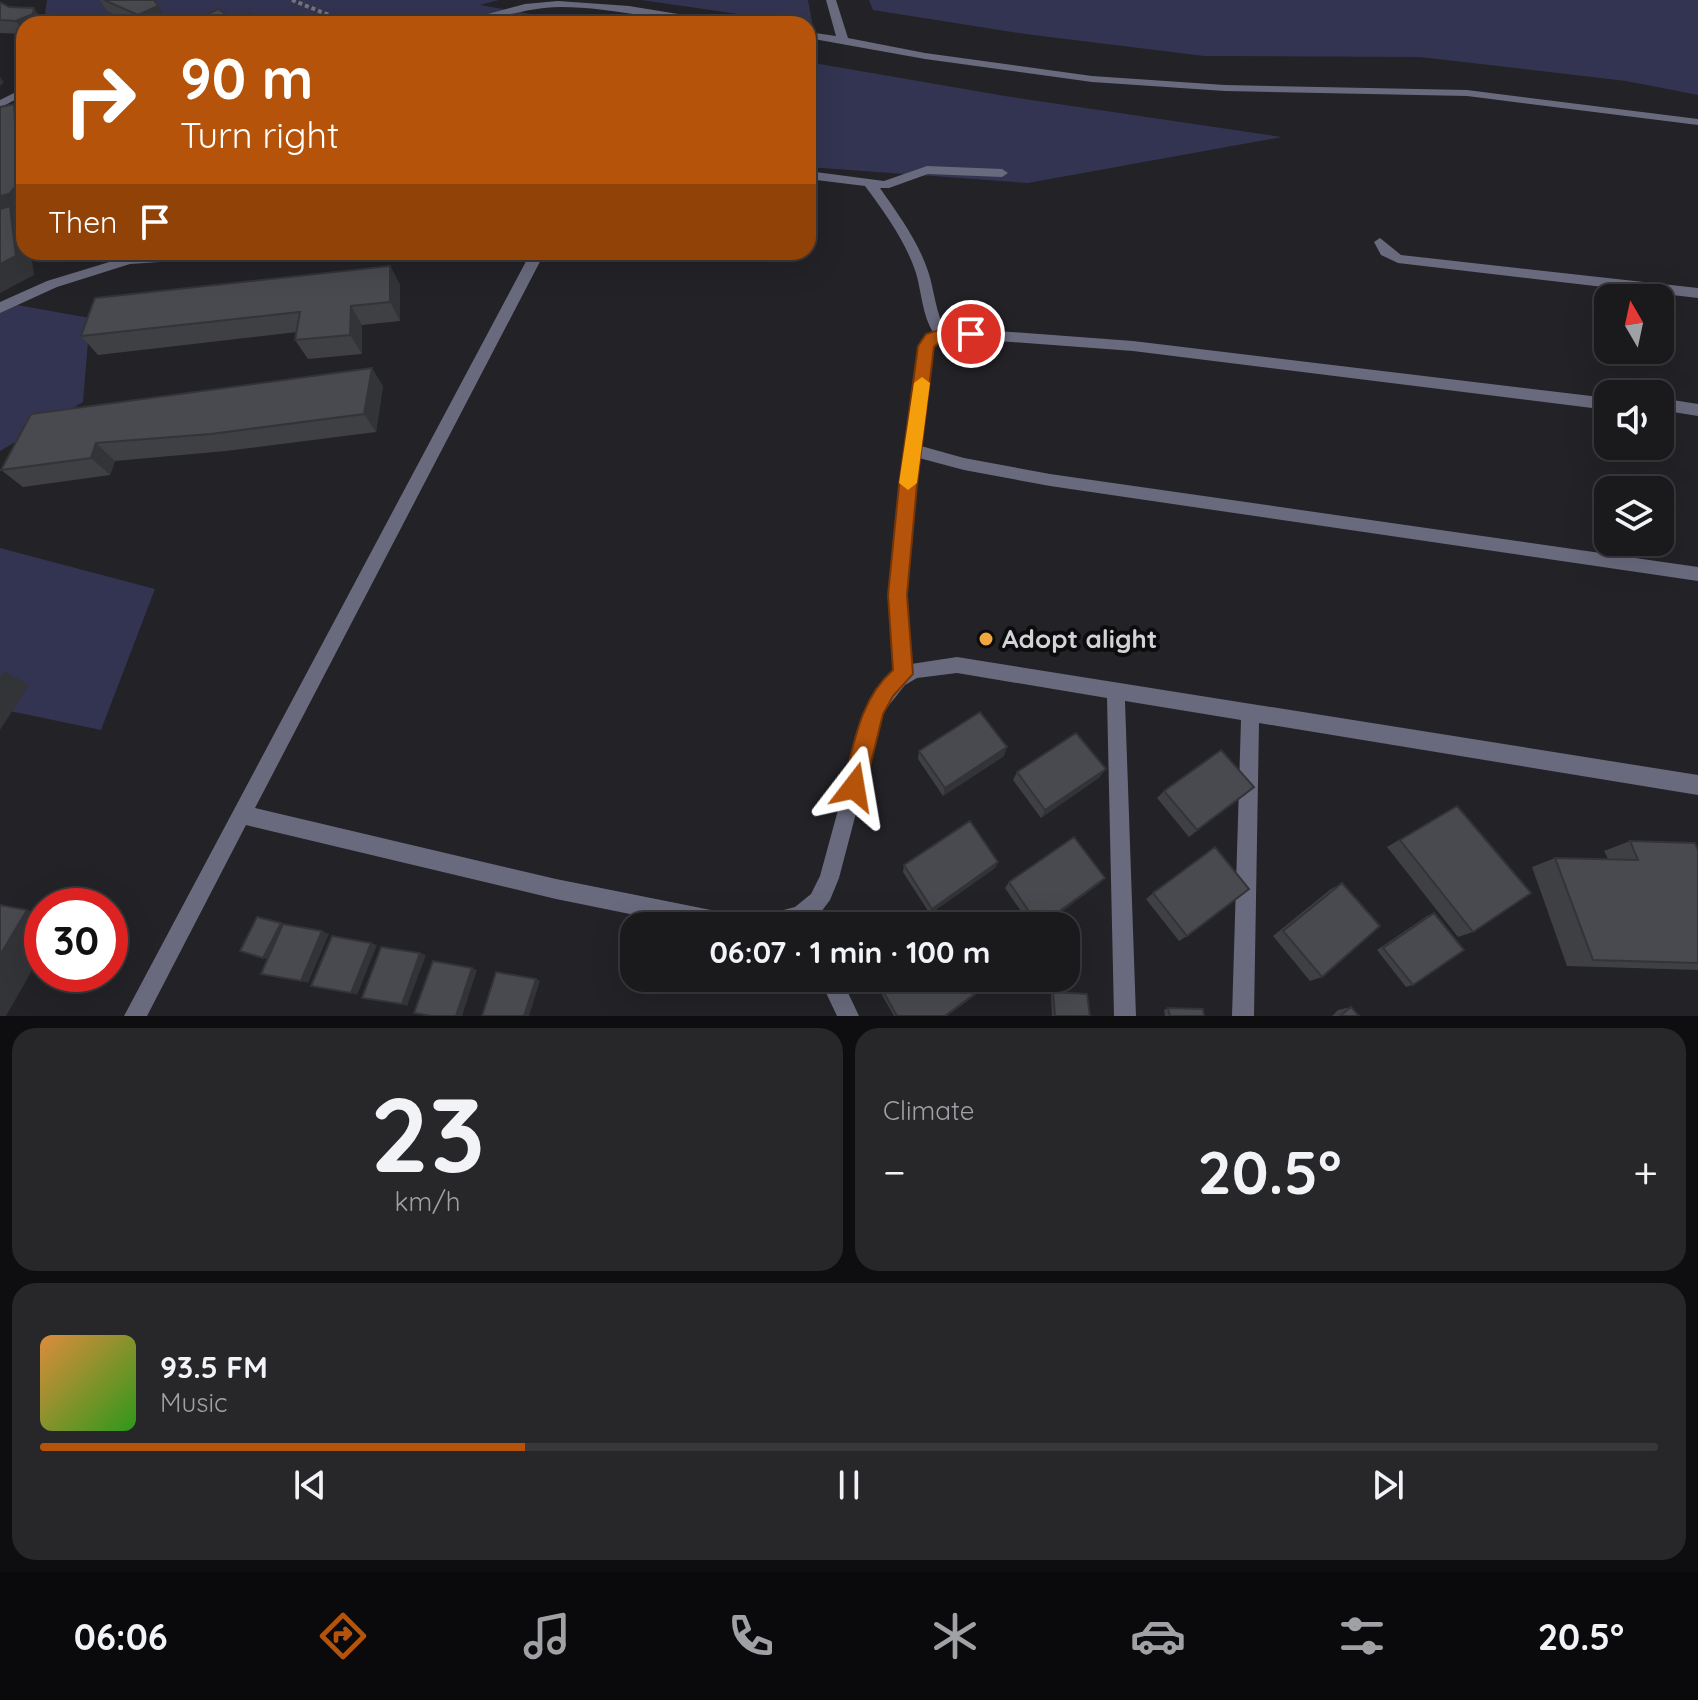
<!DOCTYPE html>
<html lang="en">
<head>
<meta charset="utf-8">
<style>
	:root { --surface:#1a1a1d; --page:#27272a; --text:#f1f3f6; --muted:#9fa1a4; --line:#38383b; --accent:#b45309 }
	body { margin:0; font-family:Quicksand,sans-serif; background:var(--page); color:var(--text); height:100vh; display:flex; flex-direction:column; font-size:30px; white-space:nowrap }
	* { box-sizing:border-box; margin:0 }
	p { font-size:26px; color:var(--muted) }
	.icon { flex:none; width:44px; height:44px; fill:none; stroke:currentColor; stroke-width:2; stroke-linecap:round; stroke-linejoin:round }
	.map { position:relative; height:1016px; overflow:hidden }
	.details { display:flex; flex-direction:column; gap:12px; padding:12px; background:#0e0e10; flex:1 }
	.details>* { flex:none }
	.guide { position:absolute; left:16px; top:16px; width:800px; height:244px; border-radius:24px; box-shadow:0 8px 32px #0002,0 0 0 2px var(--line); background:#b45309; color:#fff; overflow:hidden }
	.needle { width:52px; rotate:351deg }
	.buttons { position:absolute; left:1594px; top:284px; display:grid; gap:16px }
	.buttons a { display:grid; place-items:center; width:80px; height:80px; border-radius:16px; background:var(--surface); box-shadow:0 8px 32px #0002,0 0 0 2px var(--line); font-size:40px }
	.speed { position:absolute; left:24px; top:888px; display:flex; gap:16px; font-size:40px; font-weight:700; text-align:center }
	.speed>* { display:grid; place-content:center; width:104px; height:104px; border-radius:50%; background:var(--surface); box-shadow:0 8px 32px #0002,0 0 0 2px var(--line); line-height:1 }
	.speed .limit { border:12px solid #d22; background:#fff; color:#111 }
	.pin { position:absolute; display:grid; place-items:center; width:68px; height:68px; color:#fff; margin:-34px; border:4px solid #fff; border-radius:50%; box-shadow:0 2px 8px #0007 }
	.me { position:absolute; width:88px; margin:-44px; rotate:14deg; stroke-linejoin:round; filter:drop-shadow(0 0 6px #0008) }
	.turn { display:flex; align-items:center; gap:28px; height:168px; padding:0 32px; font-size:36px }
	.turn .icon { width:104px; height:104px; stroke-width:2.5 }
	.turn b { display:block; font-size:56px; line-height:68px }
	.then { display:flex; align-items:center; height:76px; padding:0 32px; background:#0003; gap:16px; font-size:30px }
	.big { font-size:60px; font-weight:800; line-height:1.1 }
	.details .tile { flex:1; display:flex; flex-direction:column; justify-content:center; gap:12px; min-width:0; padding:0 28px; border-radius:24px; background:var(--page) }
	.details .dial { align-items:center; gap:0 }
	.dial b { font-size:104px; line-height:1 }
	.song { display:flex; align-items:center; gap:24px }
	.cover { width:96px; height:96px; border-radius:12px; background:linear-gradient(135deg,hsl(30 70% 55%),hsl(110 70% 35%)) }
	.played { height:8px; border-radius:4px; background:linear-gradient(90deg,var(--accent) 30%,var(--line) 30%) }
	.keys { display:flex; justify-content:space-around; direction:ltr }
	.heat { display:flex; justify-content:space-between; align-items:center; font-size:44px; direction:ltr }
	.details .tiles { flex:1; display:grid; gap:12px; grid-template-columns:1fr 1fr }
	.tile:last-child { grid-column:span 2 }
	.trip { position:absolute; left:620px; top:912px; width:460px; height:80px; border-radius:24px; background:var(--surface); box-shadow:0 8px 32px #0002,0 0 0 2px var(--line); font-weight:800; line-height:80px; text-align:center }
	.menu { display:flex; height:128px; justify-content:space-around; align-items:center; background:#0a0a0c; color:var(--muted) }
	.menu .icon { width:56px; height:56px }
	.menu .current { color:var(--accent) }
	.menu b { font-size:36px; color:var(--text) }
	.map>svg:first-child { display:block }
</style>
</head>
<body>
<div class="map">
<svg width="1698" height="1016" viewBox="0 0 1698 1016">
	<rect width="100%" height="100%" fill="#222227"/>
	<path fill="#333451" d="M47 0H499L480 5 587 24H59L45 13Z
		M641 0H808L813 27 808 24Z
		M869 0H1698V95L1626 81 1420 57 1204 56 1025 34 873 10Z
		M808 62 1005 96 1282 137 1028 183 808 167Z
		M0 302 90 318 83 402 0 451Z
		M0 548 155 589 101 730 0 709Z"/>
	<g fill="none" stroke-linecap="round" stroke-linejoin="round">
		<path stroke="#747479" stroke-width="4" stroke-dasharray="4 3" stroke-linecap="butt" d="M292 0 351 24"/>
		<path fill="#696a7d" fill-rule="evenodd" d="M18 91 24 94 22 96 0 108V100Z
			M182 252H255L248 256 130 264 57 287 0 313V302L47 281 129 256Z
			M819 978H841L859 1016H837Z"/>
		<path fill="#696a7d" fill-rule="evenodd" d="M826 0H836L848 38 925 53 1092 76 1225 85 1467 90 1698 119V125L1467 96 1225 91 1092 82 925 59 808 38V32L836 36Z
			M558 1 629 6 721 21 726 24C671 24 616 7 560 7 522 7 488 24 451 24L525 4Z
			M927 166 1002 169 1008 173 1002 177 928 174 889 188H880C898 214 918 241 928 271 935 292 935 313 947 332L971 329 1133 341 1608 398V410L1133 351 971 339 935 344 933 347 921 446 964 458 1050 474 1698 567V581L1050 486 964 470 919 458 906 595 911 664 957 657 1698 775V795L1259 723 1254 1016H1232L1241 720 1125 701 1136 1016H1114L1107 698 957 673 917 678 905 685 882 714 839 878 830 900 818 916 800 926H689L556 899 246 825 147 1016H124L531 252H545L255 808 556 879 741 916 772 913 795 907 811 894 820 876 865 711 876 691 894 672 890 595 900 485 919 346 926 335 934 334C922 315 922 294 916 273 906 242 885 213 865 186L808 179V171L884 181Z
			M1380 238 1401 255 1698 288V298L1398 263 1381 255 1374 242Z
			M1660 398 1698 404V416L1660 410Z"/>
	</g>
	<path fill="#3f4044" d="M100 0H154L166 19 157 24H136L107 11Z
		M0 2 9 7 44 22 43 24H24V34L0 33Z
		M390 266 400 285V321L362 325V354L308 359 295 340 297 332 98 355 81 336Z
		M383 386 376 432 226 451 115 461 110 475 23 487 1 470 31 414Z
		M919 751 1004 756 943 796 918 759Z
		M1017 772 1100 777 1041 818 1013 780Z
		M1254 787 1189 837 1157 798 1164 791Z
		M1444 813 1473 932 1458 937 1387 847Z
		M1630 841 1698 850V970L1567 966 1532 867 1555 858 1608 859 1604 851Z
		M998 862 995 868 930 914 903 872 904 865Z
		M1105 878 1099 884 1042 926H1031L1005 888 1009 882Z
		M1342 883 1322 977 1310 981 1273 936 1331 889Z
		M1153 893 1187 936 1179 941 1146 899Z
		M1434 913 1413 985 1406 987 1377 950 1427 916Z
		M883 991H981L947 1016H894L882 995Z
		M1053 992 1090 1016H1052L1051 994Z
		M1351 1007 1359 1016H1332L1338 1010Z
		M1168 1008 1204 1016H1165L1164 1010Z"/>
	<path fill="#333437" d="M158 6 166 19 157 24H144L138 15Z
		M34 8 44 22 43 24H24V32L16 21Z
		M262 19 265 24H252Z
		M0 77 4 82 0 86Z
		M14 104 24 117V220L23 221 24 222V252H31L34 275 0 293V196Z
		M390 266 400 285V321L390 302Z
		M351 306 362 325V354L350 335Z
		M372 368 383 386 376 432 364 414Z
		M96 443 115 461 110 475 91 458Z
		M4 671 29 685 0 730V677Z
		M1007 747 1004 756 943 796 945 788Z
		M1106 769 1100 777 1041 818 1045 810Z
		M1254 787 1245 795 1189 837 1197 830Z
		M998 862 995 868 930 914 932 909Z
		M1105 878 1099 884 1042 926H1040Z
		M27 910 42 914V953L6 1016H0V955Z
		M281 923 288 926 271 960 263 958Z
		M322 931 329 934 308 983 301 981Z
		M371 943 377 945 357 995 351 993Z
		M420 953 426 955 407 1006 402 1004Z
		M472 968 477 970 462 1016H456Z
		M536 979 540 981 529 1016H524Z
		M984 987 981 991 947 1016H945Z"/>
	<path fill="#494a4f" stroke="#333437" stroke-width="2" d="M104 0H154L158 6 138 15Z
		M0 2 9 7 34 8 33 14 16 21 0 20Z
		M218 9 235 20 249 13 262 19 252 24H200L194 21Z
		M14 104 18 184 9 194 0 196V107Z
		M10 206 16 256 0 264V209Z
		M390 266V302L351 306 350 335 295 340 300 312 81 336 95 298Z
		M372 368 364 414 211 434 96 443 91 458 1 470 31 414Z
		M980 712 1007 747 945 788 919 751Z
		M1076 733 1106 769 1045 810 1017 772Z
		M1221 750 1254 787 1197 830 1164 791Z
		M1457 806 1531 893 1473 932 1400 840Z
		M970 821 998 862 932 909 904 865Z
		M1074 837 1105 878 1039 926 1009 882Z
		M1630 841 1695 843 1698 850V963L1593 960 1555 858 1638 860Z
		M1215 847 1249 889 1187 936 1153 893Z
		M1342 883 1380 926 1322 977 1283 931Z
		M0 905 27 910 0 955Z
		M1434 913 1464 950 1413 985 1383 948Z
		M257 917 281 923 263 958 240 951Z
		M283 924 322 931 301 981 261 974Z
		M332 936 371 943 351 993 311 986Z
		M381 947 420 953 402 1004 362 998Z
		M433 961 472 968 456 1016H432L414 1013Z
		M496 972 536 979 524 1016H482Z
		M901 978H979L984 987 945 1016H897L883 991Z
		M1053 992 1087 994 1090 1016H1055Z
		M1351 1007 1359 1016H1340Z
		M1168 1008 1203 1009 1204 1016H1170Z"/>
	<path fill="#b45309" stroke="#753606" stroke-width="2" d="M942 329H971L979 334C967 347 946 335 934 347L917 485 907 595 913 674 893 696 883 714 865 787 862 794 854 798 847 794 843 787C854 745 859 700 893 670L888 595 899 485 918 346 926 334Z"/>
	<path fill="#f59e0b" d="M922 377 930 383 917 483 908 490 899 483 914 383Z"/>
	<circle fill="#f0a73e" stroke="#0c0c0e" stroke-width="3" cx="986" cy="639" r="8"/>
	<g text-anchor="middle" stroke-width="8" stroke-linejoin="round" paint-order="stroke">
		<g font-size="26" font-weight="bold" fill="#d3d3d6" stroke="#0c0c0e" text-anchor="start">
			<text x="1002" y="648">Adopt alight</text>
		</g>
	</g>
</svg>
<div class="buttons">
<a><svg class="needle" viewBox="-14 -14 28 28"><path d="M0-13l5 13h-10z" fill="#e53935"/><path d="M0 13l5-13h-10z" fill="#9fa1a4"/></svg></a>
<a><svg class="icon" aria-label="sound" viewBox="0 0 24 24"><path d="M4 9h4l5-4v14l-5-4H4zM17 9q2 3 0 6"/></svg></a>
<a><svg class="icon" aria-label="layers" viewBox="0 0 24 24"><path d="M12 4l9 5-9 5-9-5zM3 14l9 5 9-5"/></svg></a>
</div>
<div class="speed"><div class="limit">30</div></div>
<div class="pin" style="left:971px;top:334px;background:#d93025"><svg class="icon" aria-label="arrive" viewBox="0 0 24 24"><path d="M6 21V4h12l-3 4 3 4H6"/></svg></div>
<svg class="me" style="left:854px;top:787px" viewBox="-20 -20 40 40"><path d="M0-17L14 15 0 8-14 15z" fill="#b45309" stroke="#fff" stroke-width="4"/></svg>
<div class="trip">06:07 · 1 min · 100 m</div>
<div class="guide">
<div class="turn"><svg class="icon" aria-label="right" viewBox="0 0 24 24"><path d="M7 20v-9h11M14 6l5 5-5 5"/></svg><div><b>90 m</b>Turn right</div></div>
<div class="then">Then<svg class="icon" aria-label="arrive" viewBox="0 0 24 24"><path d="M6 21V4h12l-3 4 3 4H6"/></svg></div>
</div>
</div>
<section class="details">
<div class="tiles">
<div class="tile dial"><b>23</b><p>km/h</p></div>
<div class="tile"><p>Climate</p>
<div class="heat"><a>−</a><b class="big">20.5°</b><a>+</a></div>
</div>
<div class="tile">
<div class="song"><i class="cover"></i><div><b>93.5 FM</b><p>Music</p></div></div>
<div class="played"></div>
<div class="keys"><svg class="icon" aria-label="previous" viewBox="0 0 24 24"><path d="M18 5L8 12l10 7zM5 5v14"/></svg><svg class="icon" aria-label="pause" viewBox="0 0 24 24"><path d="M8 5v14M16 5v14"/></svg><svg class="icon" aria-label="next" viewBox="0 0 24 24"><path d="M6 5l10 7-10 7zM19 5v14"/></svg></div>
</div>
</div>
</section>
<nav class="menu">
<b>06:06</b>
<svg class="icon current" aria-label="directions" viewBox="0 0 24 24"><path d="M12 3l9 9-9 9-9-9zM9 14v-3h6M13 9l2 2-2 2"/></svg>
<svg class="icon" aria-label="music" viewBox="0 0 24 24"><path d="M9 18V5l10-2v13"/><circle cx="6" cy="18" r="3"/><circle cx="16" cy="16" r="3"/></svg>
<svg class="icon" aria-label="phone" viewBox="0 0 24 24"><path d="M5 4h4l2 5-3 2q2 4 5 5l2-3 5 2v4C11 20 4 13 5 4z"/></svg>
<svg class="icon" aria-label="climate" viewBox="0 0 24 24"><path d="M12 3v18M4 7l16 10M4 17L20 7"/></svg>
<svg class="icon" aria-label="car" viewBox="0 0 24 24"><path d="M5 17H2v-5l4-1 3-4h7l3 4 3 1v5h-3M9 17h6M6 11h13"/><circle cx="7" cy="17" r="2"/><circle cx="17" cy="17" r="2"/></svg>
<svg class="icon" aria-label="filters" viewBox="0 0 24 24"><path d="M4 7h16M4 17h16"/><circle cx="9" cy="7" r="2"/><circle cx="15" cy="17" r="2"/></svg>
<b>20.5°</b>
</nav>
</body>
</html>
